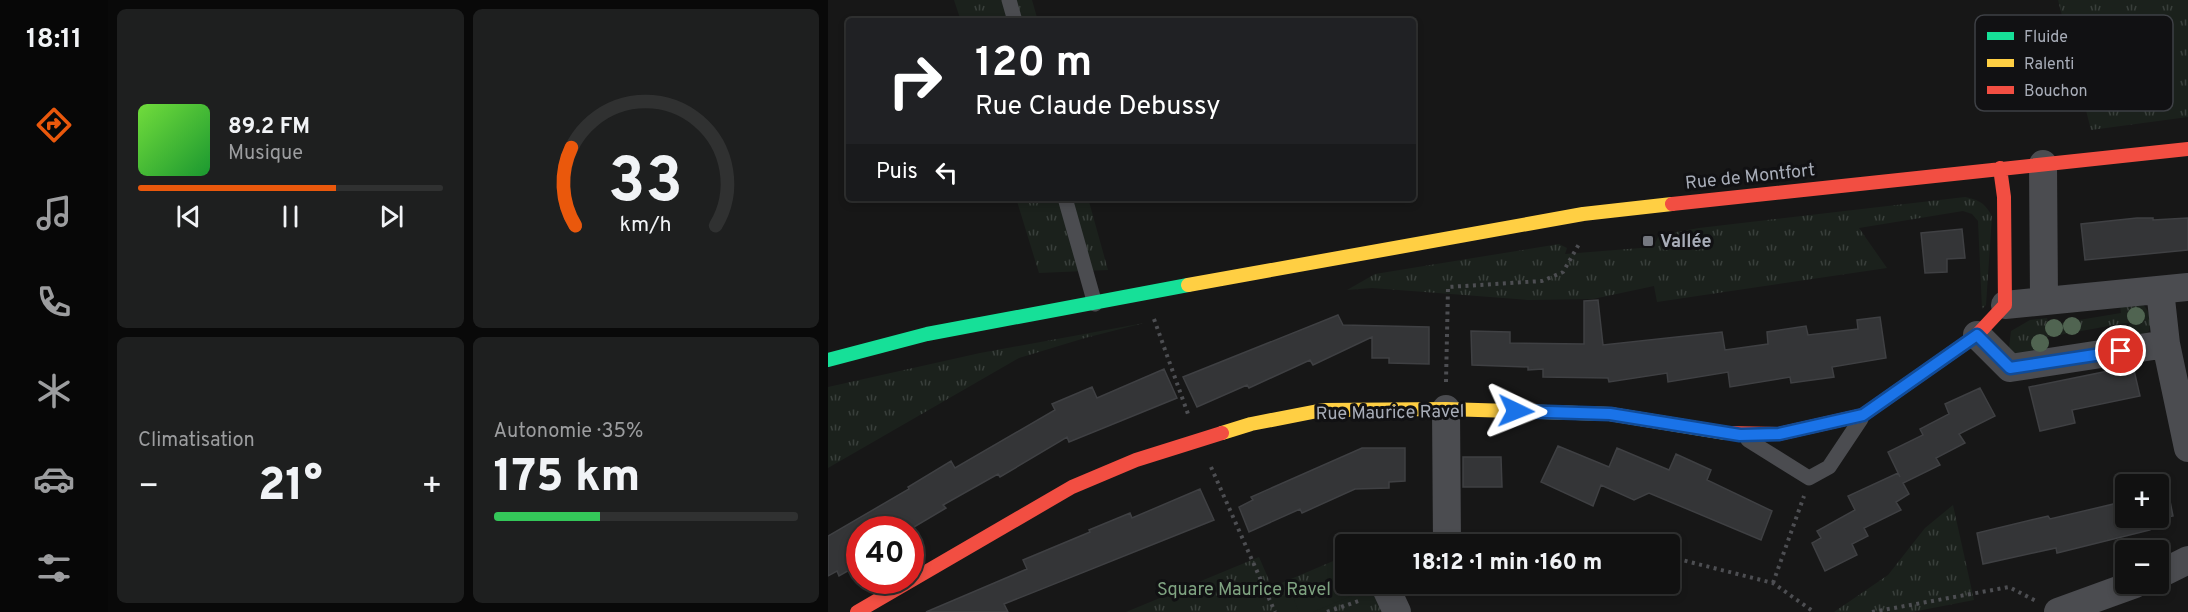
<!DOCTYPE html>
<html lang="fr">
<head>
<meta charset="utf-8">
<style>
	:root { --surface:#111; --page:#1e1f1f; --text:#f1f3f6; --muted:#9c9d9f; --line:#303131; --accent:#ea580c }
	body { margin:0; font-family:Overpass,sans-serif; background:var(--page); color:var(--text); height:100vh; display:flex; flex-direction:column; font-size:22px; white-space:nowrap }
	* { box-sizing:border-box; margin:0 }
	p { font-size:20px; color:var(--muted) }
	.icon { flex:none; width:33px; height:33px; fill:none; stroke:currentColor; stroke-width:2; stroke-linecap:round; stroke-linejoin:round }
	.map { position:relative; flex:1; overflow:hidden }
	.drawer { display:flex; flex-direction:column; gap:9px; padding:9px; background:#090909; width:720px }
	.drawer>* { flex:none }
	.hud { position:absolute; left:18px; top:18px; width:570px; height:183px; border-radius:6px; box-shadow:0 3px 9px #0003,0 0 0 2px var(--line); background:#202124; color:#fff; overflow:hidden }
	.tools { position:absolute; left:1287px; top:474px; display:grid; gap:12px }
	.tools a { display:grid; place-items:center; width:54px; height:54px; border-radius:6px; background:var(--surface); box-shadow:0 3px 9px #0003,0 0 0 2px var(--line); font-size:30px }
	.speed { position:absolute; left:18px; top:516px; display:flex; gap:12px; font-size:30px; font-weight:700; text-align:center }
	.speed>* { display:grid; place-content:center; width:78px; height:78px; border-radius:50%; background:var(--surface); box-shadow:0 3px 9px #0003,0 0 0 2px var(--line); line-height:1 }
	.speed .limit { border:9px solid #d22; background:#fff; color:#111 }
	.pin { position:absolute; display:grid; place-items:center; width:51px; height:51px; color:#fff; margin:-26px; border:3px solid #fff; border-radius:50%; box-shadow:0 2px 6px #0007 }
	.me { position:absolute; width:66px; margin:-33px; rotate:92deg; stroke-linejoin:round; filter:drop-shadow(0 0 4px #0008) }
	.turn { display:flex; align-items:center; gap:21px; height:126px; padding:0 30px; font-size:27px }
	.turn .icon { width:78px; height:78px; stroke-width:2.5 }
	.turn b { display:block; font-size:42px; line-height:51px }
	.then { display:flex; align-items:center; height:57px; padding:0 30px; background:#0003; gap:12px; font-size:22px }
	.big { font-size:45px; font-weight:800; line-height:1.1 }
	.drawer .widget { flex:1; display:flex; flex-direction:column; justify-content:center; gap:9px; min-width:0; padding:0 21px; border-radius:9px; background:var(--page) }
	.drawer .dial { align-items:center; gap:0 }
	.dial svg { height:156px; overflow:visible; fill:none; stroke:var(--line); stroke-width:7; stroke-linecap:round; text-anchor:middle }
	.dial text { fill:var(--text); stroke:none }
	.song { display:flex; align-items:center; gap:18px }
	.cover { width:72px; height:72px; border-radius:9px; background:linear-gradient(135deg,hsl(100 70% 55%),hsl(130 70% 35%)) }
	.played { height:6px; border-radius:3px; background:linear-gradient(90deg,var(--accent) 65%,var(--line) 65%) }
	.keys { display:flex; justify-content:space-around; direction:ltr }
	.heat { display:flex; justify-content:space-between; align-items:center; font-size:33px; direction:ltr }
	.charge { height:9px; border-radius:4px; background:linear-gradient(90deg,#34c759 35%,var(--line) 0) }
	.drawer .tiles { flex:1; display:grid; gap:9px; grid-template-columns:repeat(2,1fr) }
	.trip { position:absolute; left:507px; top:534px; width:345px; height:60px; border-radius:6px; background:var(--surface); box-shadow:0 3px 9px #0003,0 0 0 2px var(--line); font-weight:800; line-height:60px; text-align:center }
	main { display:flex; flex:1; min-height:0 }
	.menu { display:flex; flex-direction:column; width:108px; justify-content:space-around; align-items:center; background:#070707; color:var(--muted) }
	.menu .icon { width:42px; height:42px }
	.menu .on { color:var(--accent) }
	.menu b { font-size:27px; color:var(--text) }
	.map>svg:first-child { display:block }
</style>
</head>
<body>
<main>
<nav class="menu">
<b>18:11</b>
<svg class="icon on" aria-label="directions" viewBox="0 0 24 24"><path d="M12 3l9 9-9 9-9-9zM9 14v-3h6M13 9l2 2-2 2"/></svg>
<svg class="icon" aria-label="music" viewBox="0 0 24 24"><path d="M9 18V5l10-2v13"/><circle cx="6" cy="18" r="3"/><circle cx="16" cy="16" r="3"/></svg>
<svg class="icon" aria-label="phone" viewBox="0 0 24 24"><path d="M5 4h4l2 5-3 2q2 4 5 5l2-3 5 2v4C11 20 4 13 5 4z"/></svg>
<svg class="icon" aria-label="climate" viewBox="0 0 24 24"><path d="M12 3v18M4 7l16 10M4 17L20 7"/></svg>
<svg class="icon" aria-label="car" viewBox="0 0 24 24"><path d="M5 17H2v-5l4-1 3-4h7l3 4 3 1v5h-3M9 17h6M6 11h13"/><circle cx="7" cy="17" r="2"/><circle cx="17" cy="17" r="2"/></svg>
<svg class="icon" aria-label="filters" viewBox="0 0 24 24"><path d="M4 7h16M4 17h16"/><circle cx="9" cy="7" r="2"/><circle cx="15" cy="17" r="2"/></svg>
</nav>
<section class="drawer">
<div class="tiles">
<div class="widget">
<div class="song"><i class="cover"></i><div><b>89.2 FM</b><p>Musique</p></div></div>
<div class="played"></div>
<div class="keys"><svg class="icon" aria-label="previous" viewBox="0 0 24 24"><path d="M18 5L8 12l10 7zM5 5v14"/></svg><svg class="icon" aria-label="pause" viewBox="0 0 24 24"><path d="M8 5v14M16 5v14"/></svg><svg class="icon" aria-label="next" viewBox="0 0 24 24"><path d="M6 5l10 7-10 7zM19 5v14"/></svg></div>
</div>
<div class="widget dial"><svg viewBox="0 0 100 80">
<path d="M14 69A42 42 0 1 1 86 69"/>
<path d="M14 69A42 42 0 0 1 12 29" stroke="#ea580c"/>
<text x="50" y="56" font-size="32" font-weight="700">33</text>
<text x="50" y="72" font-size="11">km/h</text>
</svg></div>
<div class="widget"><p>Climatisation</p>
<div class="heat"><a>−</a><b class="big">21°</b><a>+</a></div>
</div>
<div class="widget"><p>Autonomie · 35%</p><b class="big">175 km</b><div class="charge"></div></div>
</div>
</section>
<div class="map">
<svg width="1360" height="612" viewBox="0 0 1360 612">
	<defs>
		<pattern id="grass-tufts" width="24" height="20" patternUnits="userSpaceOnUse" patternTransform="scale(1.5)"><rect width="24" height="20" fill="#1b211c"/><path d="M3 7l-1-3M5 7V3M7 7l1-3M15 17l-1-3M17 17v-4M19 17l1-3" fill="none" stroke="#393f3b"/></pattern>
	</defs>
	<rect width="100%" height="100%" fill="#171717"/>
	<path fill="url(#grass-tufts)" d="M126 0H204L210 21H133Z
		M1230 0H1360V117L1263 130Z
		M1137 197C1151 200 1157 203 1164 216L1158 305 1154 309 1150 221 1144 214 1135 211 1031 228 1059 268 829 302 826 286 765 299 700 300 544 288 519 290 547 274 731 244 739 248 737 254 825 247 831 235 871 228Z
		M188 198H260L280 270 211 273Z
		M1312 302C1322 310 1324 319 1321 331L1315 335 1293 339 1303 322 1220 337 1211 356 1188 357 1181 348 1183 331 1202 320 1219 318 1221 325 1293 313 1292 304Z
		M316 323 257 338 191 358 0 468V387L152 353Z
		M1125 505 1146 600 1084 612H1006L1060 575 1097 528Z
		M517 556 518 584H543L556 612H298L431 557 444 587Z"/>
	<path fill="#1b211c" d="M517 573 518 584H523L528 594 485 612H471L464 595Z"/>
	<path fill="#343537" stroke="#3f4043" stroke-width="1.5" d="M1309 218H1325V220L1360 218V250L1257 260 1253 224Z
		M1134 229 1137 258 1119 259V272L1097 273 1093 233Z
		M770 300 775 345 894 332 897 350 940 344 939 332 978 326 980 335 1030 329 1029 320 1052 317 1058 358 1004 367 1006 377 963 383 962 377 902 387 900 372 840 382 839 373 781 382 780 378 715 377V369L700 370V367L644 365 643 331 682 332V343L756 344V301Z
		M510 315 515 325 601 327V364L561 363V358H544V337L485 365 482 360 421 388 419 385 369 407 355 377Z
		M1305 366 1312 396 1244 410 1247 423 1212 431 1201 387Z
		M336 369 349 398 241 442 239 437 172 477 170 474 115 505 118 508 81 530H32V564L11 576 9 571 0 576V536L81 489 80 487 123 461 127 468 227 410 224 404 264 387 269 398Z
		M1152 388 1167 416 1131 434 1137 443 1108 458 1112 465 1075 483 1081 494 1068 502 1073 510 1036 528 1040 536 1024 544 1029 555 997 571 984 543 993 538 989 531 1027 510 1020 496 1070 473 1072 477 1060 452 1095 435 1092 429 1121 414 1117 404Z
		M730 446 781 467 789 448 841 470 848 454 883 470 879 480 944 511 933 540 821 493 806 500 773 485 765 506 713 482Z
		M534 448H577V481L561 482V488L527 489 474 513 472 509 421 532 411 507 425 500 423 497Z
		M635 457H673L674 487H635Z
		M1339 486 1345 516 1321 521 1322 530 1229 553 1228 548 1155 564 1149 533 1220 516 1222 519 1298 501V518H1330V487Z
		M372 489 386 520 176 604 180 612H98L199 569 195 560 262 532 261 530 302 513 304 518Z"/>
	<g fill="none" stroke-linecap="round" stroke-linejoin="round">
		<path stroke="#4d4e52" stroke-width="4" stroke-dasharray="3 4.5" stroke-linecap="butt" d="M326 319 360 414
			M618 382 620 287 714 281 735 272 751 244
			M383 467 447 612
			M842 557 945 583 986 612
			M945 583 976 496
			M499 612 533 600
			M1044 612 1181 587 1208 601"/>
		<path stroke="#4b4c50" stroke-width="15" d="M181 0 187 21
			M237 198 267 304
			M920 440 981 478 1001 467 1033 419"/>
		<path stroke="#4b4c50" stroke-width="28" d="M1215 164 1216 299
			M1332 290 1338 344 1360 448
			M1177 305 1360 287
			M1149 335 1182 368 1338 344
			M618 409 619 544
			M1330 575 1360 560
			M556 584 569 612
			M1230 612 1307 584"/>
		<path stroke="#16e098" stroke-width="14" d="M0 360 99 334 360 285"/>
		<path stroke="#ffcf43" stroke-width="14" d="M360 285 755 214 844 204
			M394 433 423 424 495 410 618 409 782 414 898 433"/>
		<path stroke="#f24e42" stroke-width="14" d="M844 204 1360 149
			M898 433 951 434 1035 415 1149 335 1177 305 1176 197 1172 168
			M29 612 244 487 308 460 394 433"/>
	</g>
	<g fill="#506451">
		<circle cx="1308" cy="316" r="9"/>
		<circle cx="1244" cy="326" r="9"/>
		<circle cx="1226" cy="328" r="9"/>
		<circle cx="1212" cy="343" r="9"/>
	</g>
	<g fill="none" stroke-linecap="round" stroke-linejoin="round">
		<g stroke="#114b97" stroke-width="15">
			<path id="route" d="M688 411 782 414 912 435 951 434 1035 415 1149 335 1182 368 1293 351"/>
		</g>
		<use href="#route" stroke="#1a73e8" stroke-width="10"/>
	</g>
	<rect fill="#757880" stroke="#111113" stroke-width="2" x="814" y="235" width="12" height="12" rx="3"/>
	<g text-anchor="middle" stroke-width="6" stroke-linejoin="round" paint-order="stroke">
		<g font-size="18" fill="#a8adb8" stroke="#111113">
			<text transform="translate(922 176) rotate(-6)" y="6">Rue de Montfort</text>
			<text transform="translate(562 412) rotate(-1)" y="6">Rue Maurice Ravel</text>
		</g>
		<g font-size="18" font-weight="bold" fill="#a8adb8" stroke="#111113" text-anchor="start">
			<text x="832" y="247">Vallée</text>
		</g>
		<g font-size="18" fill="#7fa381" stroke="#111113">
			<text x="416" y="595">Square Maurice Ravel</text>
		</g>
	</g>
	<rect x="1147" y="15" width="198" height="96" rx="9" fill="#111113" stroke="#3e4045" stroke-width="1.5"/>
	<rect x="1159" y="32" width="27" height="8" fill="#16e098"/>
	<rect x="1159" y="59" width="27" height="8" fill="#ffcf43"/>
	<rect x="1159" y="86" width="27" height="8" fill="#f24e42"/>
	<g font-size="16" fill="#a8adb8">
		<text x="1196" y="42">Fluide</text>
		<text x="1196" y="69">Ralenti</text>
		<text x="1196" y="96">Bouchon</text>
	</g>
</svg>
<div class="tools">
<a>+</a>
<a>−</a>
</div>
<div class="speed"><div class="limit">40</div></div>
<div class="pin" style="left:1293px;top:351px;background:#d93025"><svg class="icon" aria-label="arrive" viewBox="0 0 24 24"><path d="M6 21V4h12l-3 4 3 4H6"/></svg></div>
<svg class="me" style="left:688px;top:411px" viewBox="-20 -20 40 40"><path d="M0-17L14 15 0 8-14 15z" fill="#1a73e8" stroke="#fff" stroke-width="4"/></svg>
<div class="trip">18:12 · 1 min · 160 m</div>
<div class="hud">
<div class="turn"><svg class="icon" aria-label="right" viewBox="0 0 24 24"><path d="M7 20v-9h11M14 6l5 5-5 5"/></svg><div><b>120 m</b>Rue Claude Debussy</div></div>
<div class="then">Puis<svg class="icon" aria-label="left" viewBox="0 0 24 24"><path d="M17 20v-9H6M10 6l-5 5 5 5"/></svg></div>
</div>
</div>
</main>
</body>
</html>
